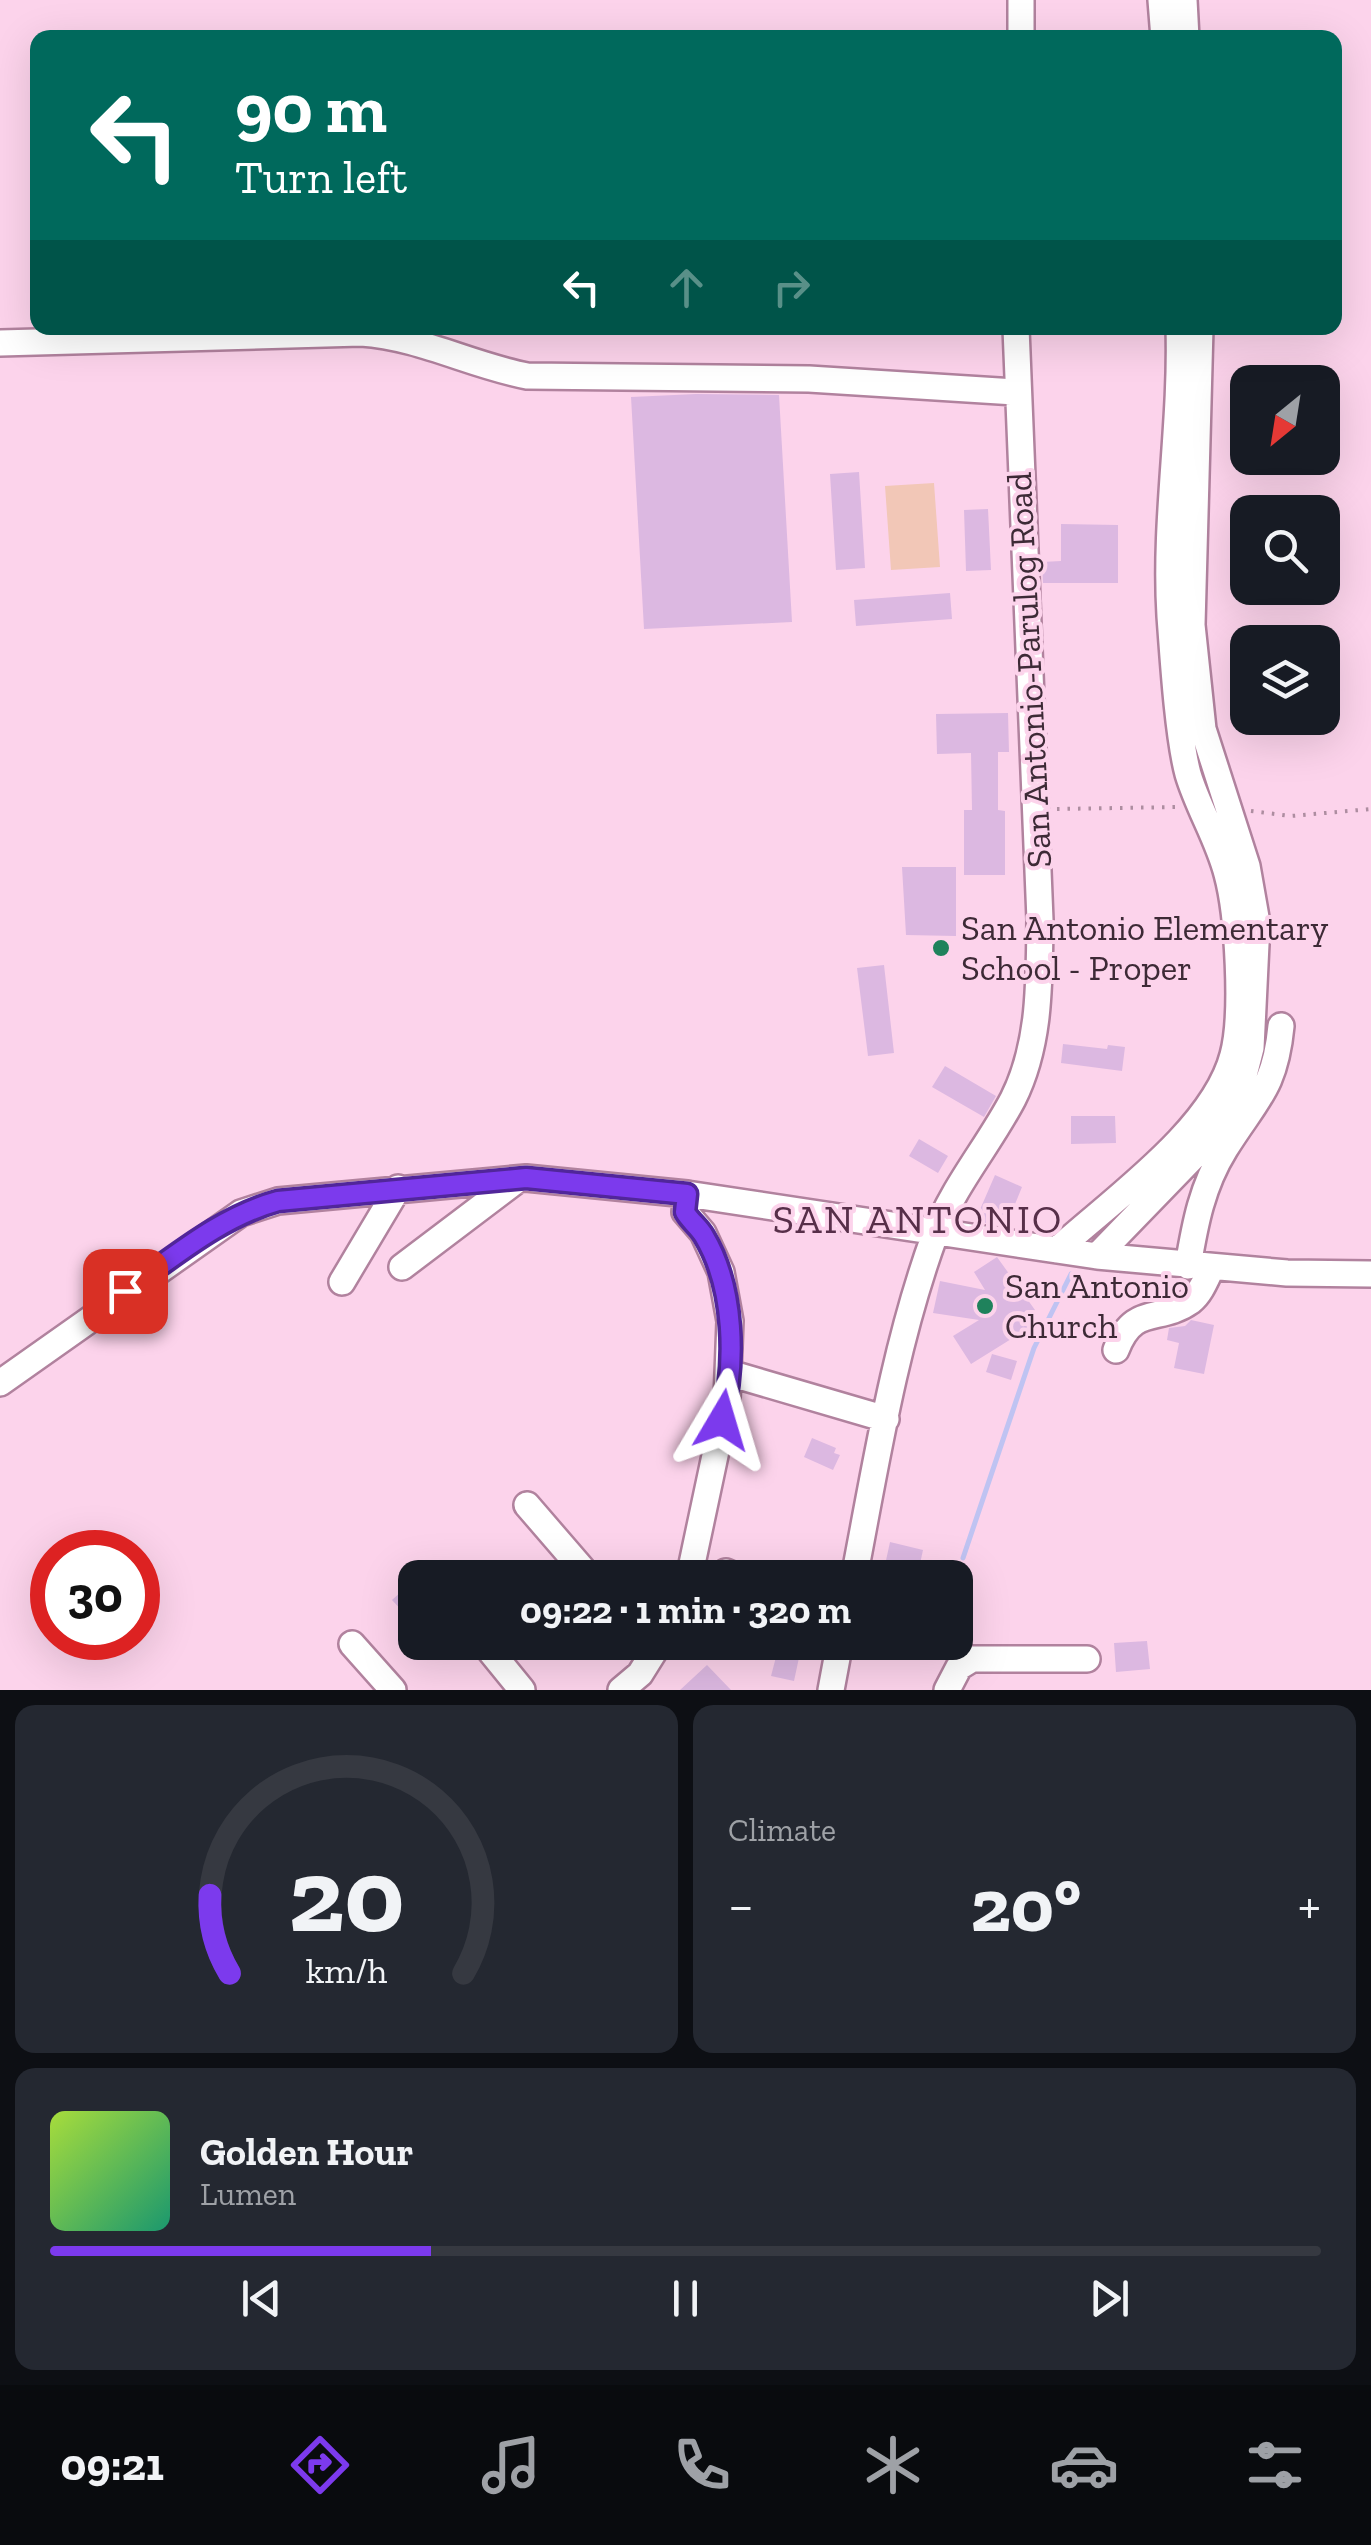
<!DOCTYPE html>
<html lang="en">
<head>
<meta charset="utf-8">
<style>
	:root { --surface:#171b24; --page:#242831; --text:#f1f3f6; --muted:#9ea1a6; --line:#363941; --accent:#7c3aed }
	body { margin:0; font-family:"Zilla Slab",serif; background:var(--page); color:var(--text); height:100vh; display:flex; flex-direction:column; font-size:38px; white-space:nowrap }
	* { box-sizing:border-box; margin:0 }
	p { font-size:32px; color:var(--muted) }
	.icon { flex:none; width:55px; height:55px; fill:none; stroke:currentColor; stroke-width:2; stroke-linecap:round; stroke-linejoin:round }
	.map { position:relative; height:1690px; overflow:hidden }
	.panel { display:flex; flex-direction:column; gap:15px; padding:15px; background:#0d0f14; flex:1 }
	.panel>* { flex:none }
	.guide { position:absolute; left:30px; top:30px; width:1312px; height:305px; border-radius:20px; box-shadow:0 10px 40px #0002; background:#00695c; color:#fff; overflow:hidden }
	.needle { width:65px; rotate:210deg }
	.controls { position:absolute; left:1230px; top:365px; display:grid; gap:20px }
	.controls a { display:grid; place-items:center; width:110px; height:110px; border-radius:20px; background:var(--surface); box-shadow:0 10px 40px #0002; font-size:50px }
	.speed { position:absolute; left:30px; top:1530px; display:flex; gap:20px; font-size:50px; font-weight:700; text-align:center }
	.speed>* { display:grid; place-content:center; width:130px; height:130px; border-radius:50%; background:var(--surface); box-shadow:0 10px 40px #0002; line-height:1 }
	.speed .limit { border:15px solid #d22; background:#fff; color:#111 }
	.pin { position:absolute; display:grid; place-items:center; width:85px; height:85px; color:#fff; margin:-42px; border-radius:20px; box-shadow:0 5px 15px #0006 }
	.me { position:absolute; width:110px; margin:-55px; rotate:7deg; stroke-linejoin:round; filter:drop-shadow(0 0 8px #0008) }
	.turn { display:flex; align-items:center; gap:35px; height:210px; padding:0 40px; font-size:45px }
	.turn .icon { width:130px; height:130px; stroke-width:2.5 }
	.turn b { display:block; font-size:70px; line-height:85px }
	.lanes { display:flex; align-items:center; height:95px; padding:0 40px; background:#0003; justify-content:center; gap:50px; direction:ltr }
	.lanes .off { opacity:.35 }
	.big { font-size:75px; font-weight:800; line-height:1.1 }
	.panel .widget { flex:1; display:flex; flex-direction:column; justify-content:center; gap:15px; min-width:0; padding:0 35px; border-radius:20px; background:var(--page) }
	.panel .dial { align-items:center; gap:0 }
	.dial svg { height:260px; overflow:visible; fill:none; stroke:var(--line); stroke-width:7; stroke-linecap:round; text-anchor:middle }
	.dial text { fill:var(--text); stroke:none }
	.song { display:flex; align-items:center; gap:30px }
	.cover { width:120px; height:120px; border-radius:15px; background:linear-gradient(135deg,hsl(80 70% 55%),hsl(160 70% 35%)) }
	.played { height:10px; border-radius:5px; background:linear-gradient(90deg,var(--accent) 30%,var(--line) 30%) }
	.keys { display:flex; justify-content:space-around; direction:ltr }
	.heat { display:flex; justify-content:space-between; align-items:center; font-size:55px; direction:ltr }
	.panel .tiles { flex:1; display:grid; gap:15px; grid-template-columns:1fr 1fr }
	.widget:last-child { grid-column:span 2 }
	.trip { position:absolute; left:398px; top:1560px; width:575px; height:100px; border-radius:20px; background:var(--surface); box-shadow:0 10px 40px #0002; font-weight:800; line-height:100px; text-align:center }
	.dock { display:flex; height:160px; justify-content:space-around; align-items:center; background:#090b0e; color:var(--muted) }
	.dock .icon { width:70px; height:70px }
	.dock .on { color:var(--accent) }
	.dock b { font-size:45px; color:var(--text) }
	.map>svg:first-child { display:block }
</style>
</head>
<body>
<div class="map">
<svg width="1371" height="1690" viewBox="0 0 1371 1690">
	<rect width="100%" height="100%" fill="#fcd3eb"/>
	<path fill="#f2c7b7" d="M934 483 940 567 891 570 885 486Z"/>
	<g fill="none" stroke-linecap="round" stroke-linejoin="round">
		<path stroke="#bfc3f2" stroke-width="5" d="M1202 765 1212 797
			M963 1558 1034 1348 1071 1274"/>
	</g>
	<path fill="#dcb8e1" d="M696 394 779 395 792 622 644 629 631 397Z
		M859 472 865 568 836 570 830 474Z
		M988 509 991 570 966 571 964 510Z
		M1061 524 1118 525V583H1043L1042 562 1061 561Z
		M950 593 952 619 856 626 854 600Z
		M1008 713 1009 752H998V810L1005 811V875H964V810H972L971 753 937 754 936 714Z
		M902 867H956V936L906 935Z
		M884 965 894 1053 868 1056 857 968Z
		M1063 1044 1107 1049 1108 1045 1125 1047 1122 1071 1061 1063Z
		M945 1066 996 1096 984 1117 932 1087Z
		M1071 1116H1115L1116 1143 1071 1144Z
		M919 1139 948 1156 938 1173 909 1156Z
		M995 1175 1022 1187 1006 1226 975 1221Z
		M997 1257 1035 1310 1029 1335 1021 1333 971 1364 953 1336 979 1320 933 1313 940 1281 985 1290 974 1272Z
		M1191 1320 1214 1325 1204 1374 1174 1368 1179 1343 1167 1340 1169 1328 1185 1326Z
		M992 1354 1017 1361 1011 1380 986 1372Z
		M812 1438 836 1448 834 1453 840 1455 833 1470 804 1457Z
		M890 1542 923 1550 918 1573 885 1565Z
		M415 1579V1625L392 1600Z
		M1147 1641 1150 1669 1116 1672 1114 1643Z
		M783 1649 800 1653 794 1681 771 1676 776 1657 781 1659Z
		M707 1665 731 1690H680Z"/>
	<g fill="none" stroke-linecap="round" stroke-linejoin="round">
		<g stroke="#b1829e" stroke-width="30">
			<path id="minor" d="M1161 0 1164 38
				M1184 0 1186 38
				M1021 38V0
				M0 343 361 333C420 337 470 365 527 376L809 379 1015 392
				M687 1194 685 1212 703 1233 721 1272 730 1321 727 1399 689 1578
				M1057 1250C1112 1200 1214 1129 1233 1055 1244 1015 1238 914 1227 874 1218 839 1198 808 1188 774 1178 737 1173 657 1170 616 1164 520 1182 424 1179 328
				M1097 1256 1220 1129 1241 1087 1251 1048 1257 923 1247 866 1203 729 1192 625 1200 328
				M1188 1266C1195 1224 1202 1186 1225 1149 1256 1099 1275 1089 1281 1026
				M402 1267 517 1180
				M342 1282 398 1188
				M1116 1350C1134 1303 1159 1324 1191 1301 1201 1293 1206 1279 1212 1267
				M729 1373 886 1419
				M0 1383 241 1213 278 1201 526 1178 687 1194 1097 1256 1287 1273 1371 1274
				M527 1505 590 1578
				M726 1572 740 1578
				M854 1578C876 1464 894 1347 934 1237 952 1188 989 1145 1013 1099 1041 1043 1039 981 1040 920L1016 328
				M483 1642 522 1690
				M352 1644 393 1690
				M621 1690 640 1674 660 1642
				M831 1690 840 1642
				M947 1690 959 1667 972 1659H1087"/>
		</g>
		<path stroke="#ad8da0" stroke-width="4" stroke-dasharray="2.5 8" stroke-linecap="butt" d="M1057 809 1178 807
			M1251 811 1291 816 1371 809"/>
		<use href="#minor" stroke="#fff" stroke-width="25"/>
	</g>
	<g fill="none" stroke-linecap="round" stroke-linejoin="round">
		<g stroke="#51269a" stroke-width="25">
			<path id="route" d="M125 1291C174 1257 220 1217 278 1201L526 1178 687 1194 685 1212C690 1221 699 1227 704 1236 735 1288 736 1363 722 1420"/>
		</g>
		<use href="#route" stroke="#7c3aed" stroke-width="18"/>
	</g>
	<g fill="#1f825c" stroke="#fcd3eb" stroke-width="4">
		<circle cx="941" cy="948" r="10"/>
		<circle cx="985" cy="1306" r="10"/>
	</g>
	<g text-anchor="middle" stroke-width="8" stroke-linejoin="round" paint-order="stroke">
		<g font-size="35" fill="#3d2a36" stroke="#fcd3eb">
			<text transform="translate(1029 670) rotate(-93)" y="12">San Antonio-Parulog Road</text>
		</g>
		<g font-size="35" fill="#3d2a36" stroke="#fcd3eb" text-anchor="start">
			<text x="961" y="940">San Antonio Elementary<tspan x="961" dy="40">School - Proper</tspan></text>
			<text x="1005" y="1298">San Antonio<tspan x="1005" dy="40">Church</tspan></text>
		</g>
		<g font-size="40" letter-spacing="2.5" fill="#572f49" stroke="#fcd3eb">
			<text x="918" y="1233">SAN ANTONIO</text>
		</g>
	</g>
</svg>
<div class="controls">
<a><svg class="needle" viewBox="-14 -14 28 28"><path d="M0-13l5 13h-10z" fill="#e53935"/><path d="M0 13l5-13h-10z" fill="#9ea1a6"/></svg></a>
<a><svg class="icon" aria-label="search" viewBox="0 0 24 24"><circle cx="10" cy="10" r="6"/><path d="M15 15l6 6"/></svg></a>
<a><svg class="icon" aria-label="layers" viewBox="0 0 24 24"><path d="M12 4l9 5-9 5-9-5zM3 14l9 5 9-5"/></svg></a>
</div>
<div class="speed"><div class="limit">30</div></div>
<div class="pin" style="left:125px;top:1291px;background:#d93025"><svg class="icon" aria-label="arrive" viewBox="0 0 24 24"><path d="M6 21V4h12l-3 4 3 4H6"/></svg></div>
<svg class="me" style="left:722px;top:1420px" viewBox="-20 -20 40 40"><path d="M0-17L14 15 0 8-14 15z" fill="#7c3aed" stroke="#fff" stroke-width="4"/></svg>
<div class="trip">09:22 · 1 min · 320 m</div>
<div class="guide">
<div class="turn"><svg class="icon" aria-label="left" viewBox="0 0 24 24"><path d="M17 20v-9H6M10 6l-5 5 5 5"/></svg><div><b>90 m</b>Turn left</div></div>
<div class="lanes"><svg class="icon" aria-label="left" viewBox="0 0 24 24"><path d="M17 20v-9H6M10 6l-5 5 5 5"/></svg><svg class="icon off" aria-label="ahead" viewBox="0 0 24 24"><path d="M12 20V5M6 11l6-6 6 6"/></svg><svg class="icon off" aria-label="right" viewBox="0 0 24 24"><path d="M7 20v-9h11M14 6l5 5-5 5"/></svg></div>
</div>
</div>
<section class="panel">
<div class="tiles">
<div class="widget dial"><svg viewBox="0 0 100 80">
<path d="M14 69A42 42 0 1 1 86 69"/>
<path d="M14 69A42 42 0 0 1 8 45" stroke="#7c3aed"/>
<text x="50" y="56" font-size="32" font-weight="700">20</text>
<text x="50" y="72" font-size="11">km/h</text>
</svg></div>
<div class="widget"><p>Climate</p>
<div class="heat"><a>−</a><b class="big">20°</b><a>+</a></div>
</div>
<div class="widget">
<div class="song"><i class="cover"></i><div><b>Golden Hour</b><p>Lumen</p></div></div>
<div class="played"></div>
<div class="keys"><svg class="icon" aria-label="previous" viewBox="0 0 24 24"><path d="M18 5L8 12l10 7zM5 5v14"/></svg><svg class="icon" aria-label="pause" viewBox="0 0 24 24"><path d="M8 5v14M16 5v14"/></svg><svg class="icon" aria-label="next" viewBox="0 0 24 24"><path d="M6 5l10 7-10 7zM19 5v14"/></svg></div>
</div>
</div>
</section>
<nav class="dock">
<b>09:21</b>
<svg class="icon on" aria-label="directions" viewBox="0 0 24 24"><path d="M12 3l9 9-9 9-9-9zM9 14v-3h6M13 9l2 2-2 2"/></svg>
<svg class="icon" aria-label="music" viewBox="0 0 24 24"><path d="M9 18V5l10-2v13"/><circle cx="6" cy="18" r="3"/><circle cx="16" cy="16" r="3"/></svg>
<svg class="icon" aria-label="phone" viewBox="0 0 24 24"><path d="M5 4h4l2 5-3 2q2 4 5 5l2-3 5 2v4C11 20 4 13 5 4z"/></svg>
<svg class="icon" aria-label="climate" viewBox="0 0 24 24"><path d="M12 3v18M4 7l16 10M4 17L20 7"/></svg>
<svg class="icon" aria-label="car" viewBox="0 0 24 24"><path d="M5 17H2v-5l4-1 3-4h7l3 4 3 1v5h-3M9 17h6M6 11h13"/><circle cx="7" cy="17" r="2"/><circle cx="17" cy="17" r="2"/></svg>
<svg class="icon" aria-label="filters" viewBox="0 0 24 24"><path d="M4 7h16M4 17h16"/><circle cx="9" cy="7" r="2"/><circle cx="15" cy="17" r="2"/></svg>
</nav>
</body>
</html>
